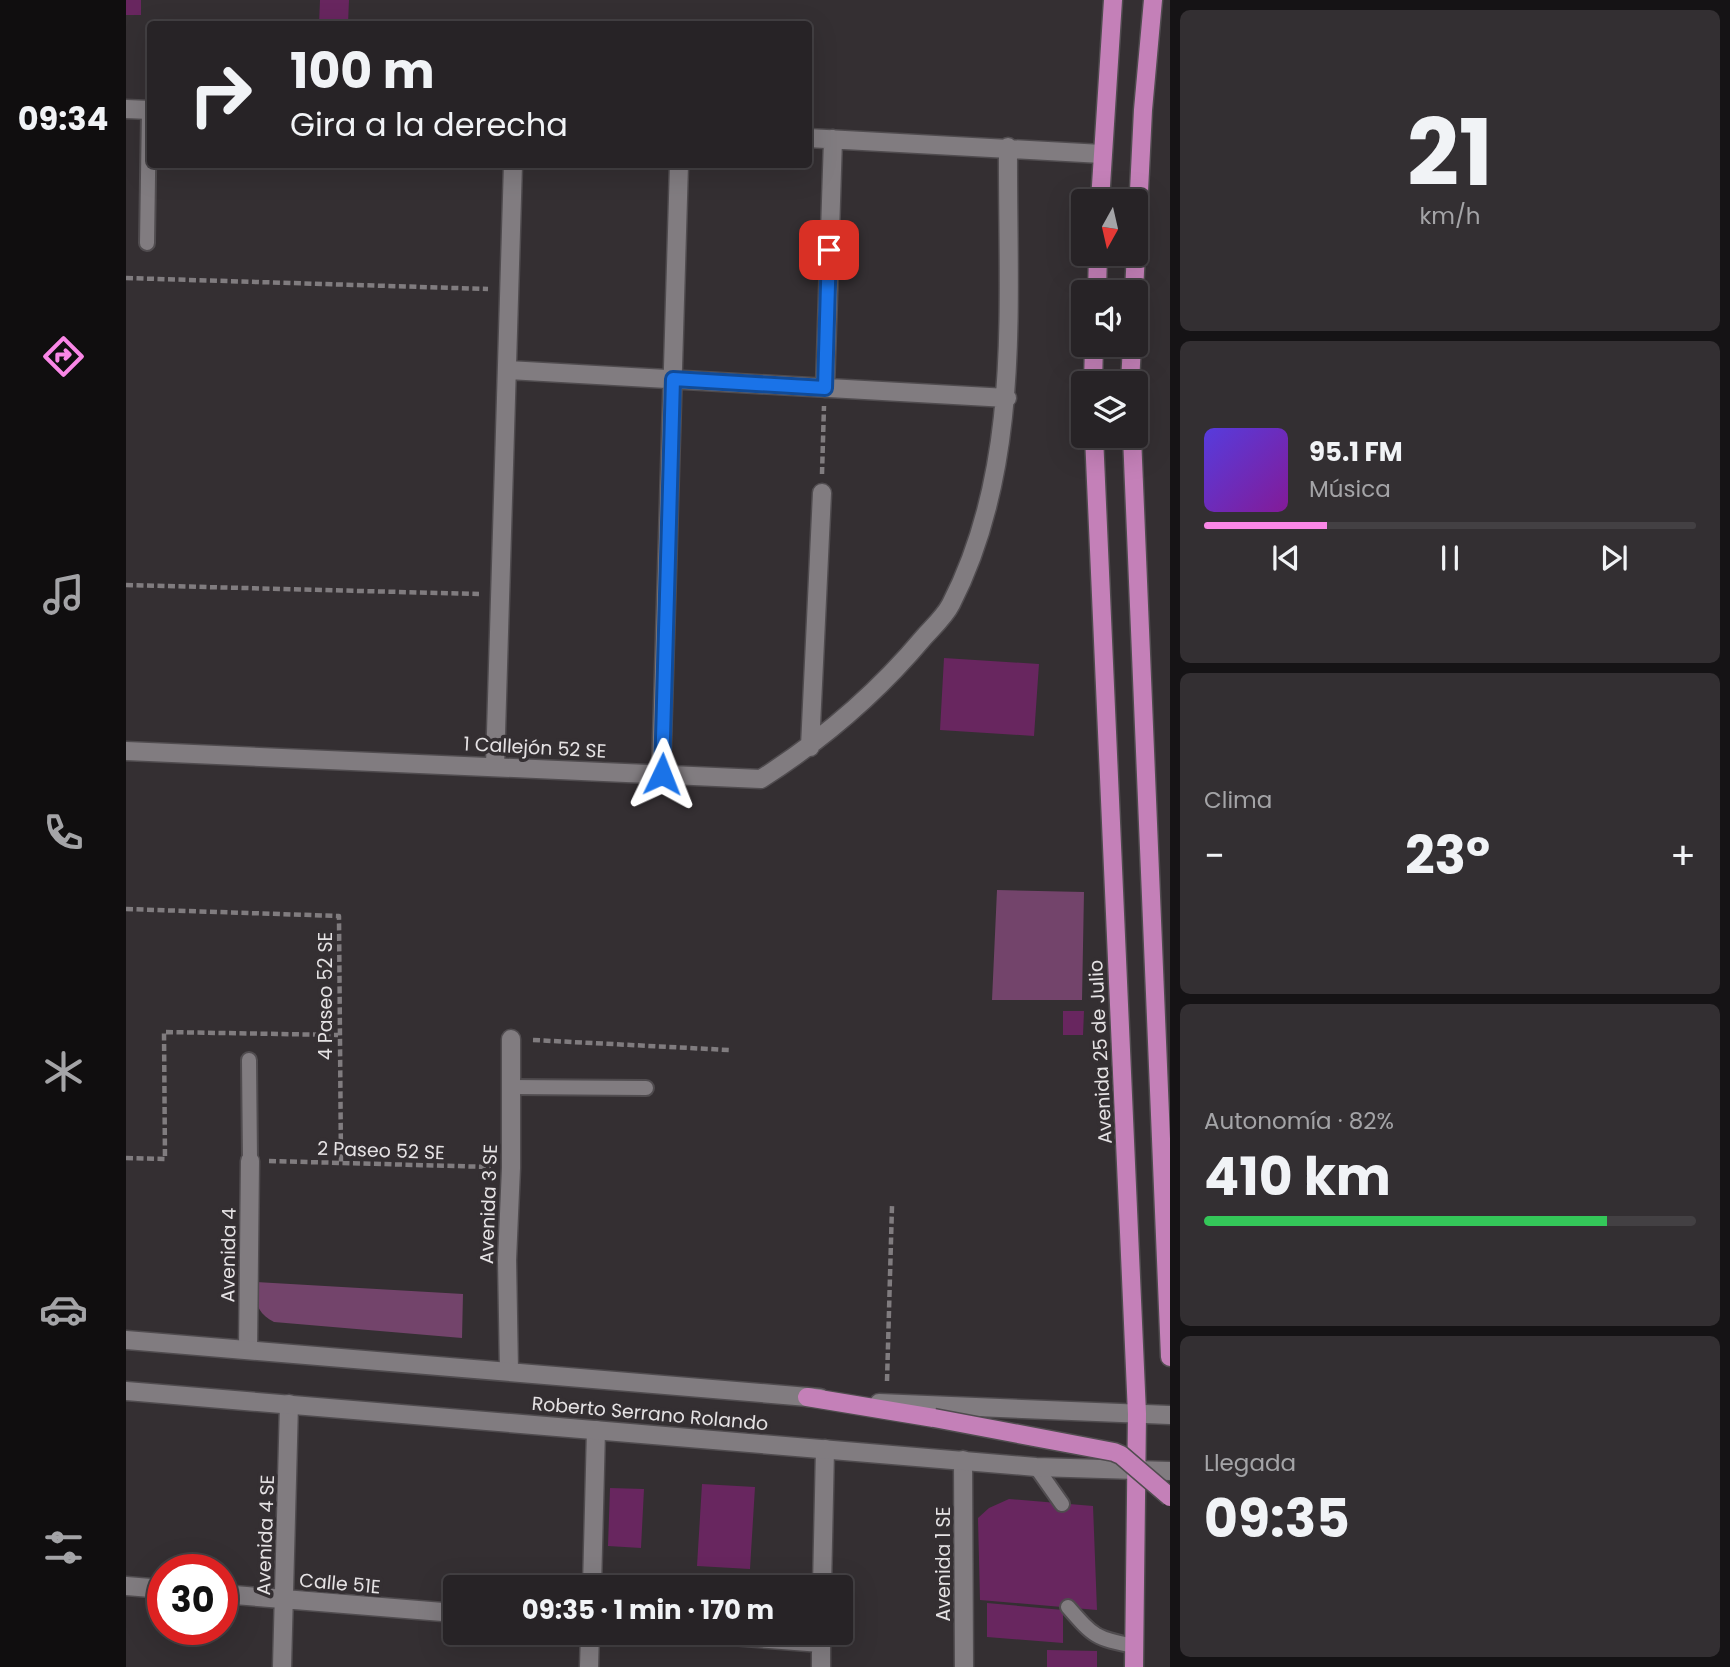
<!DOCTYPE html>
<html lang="es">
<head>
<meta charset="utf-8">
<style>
	:root { --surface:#272326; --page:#332f32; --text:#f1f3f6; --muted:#a4a4a7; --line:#434043; --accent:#fa87e7 }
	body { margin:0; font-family:Poppins,sans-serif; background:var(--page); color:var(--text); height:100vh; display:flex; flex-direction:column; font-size:26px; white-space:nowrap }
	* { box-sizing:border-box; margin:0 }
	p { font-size:23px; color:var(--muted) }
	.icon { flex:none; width:38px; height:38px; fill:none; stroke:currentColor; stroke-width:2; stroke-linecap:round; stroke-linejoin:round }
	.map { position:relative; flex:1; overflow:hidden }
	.side { display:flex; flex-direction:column; gap:10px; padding:10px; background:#151315; width:560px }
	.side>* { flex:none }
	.top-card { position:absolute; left:21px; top:21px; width:665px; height:147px; border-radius:7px; box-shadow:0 7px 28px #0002,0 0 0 2px var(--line); background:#272326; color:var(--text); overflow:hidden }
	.needle { width:46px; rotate:188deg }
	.buttons { position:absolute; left:945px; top:189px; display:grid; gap:14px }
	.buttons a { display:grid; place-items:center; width:77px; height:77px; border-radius:7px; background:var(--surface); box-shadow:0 7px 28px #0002,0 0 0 2px var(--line); font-size:35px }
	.speed { position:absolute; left:21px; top:1554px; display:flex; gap:14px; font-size:35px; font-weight:700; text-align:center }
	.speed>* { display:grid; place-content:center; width:91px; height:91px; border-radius:50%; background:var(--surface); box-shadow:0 7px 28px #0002,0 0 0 2px var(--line); line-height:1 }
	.speed .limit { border:10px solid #d22; background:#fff; color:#111 }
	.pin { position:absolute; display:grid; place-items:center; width:60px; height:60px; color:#fff; margin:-30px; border-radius:14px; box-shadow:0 4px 10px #0006 }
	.me { position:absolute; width:77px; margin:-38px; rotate:2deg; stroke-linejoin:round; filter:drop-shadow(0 0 5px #0008) }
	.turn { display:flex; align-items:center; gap:24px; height:147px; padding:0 28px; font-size:32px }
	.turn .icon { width:91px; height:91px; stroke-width:2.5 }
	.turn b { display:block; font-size:49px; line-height:60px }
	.big { font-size:52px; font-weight:700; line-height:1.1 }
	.side .tile { flex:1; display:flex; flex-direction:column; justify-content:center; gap:10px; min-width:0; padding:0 24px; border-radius:10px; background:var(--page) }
	.side .dial { align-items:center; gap:0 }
	.dial b { font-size:91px; line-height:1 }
	.song { display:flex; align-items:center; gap:21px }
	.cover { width:84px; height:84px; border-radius:10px; background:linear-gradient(135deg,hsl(250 70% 55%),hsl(290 70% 35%)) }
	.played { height:7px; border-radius:4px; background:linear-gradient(90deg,var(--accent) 25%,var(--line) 25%) }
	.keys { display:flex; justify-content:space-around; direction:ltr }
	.heat { display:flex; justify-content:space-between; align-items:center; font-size:38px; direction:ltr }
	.charge { height:10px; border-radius:5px; background:linear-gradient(90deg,#34c759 82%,var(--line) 0) }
	.trip { position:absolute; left:317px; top:1575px; width:410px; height:70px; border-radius:7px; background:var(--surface); box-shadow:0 7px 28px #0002,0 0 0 2px var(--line); font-weight:700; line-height:70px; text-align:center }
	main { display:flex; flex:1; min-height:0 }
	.tabs { display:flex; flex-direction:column; width:126px; justify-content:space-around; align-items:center; background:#100e0f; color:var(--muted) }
	.tabs .icon { width:49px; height:49px }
	.tabs .active { color:var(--accent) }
	.tabs b { font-size:32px; color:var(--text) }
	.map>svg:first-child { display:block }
</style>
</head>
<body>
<main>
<nav class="tabs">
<b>09:34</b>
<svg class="icon active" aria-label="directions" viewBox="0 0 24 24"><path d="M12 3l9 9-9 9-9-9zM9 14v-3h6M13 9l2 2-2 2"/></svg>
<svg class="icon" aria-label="music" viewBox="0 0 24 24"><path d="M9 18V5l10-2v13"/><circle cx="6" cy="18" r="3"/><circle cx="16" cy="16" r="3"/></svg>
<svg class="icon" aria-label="phone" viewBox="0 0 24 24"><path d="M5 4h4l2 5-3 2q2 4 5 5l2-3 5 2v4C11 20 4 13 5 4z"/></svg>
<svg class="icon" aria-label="climate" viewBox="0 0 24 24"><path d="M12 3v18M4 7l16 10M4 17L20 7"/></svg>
<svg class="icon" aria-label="car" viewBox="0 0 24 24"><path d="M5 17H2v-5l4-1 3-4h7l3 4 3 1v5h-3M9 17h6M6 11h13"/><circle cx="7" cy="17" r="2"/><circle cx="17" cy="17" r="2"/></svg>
<svg class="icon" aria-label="filters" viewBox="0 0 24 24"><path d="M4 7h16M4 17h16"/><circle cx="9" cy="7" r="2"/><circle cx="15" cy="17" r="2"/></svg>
</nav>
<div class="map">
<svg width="1044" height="1667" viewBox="0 0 1044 1667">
	<rect width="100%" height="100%" fill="#342f32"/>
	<path fill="#73446b" d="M871 890 958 892 956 1000H866Z
		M130 1282 337 1294 336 1338 148 1322C131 1314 127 1299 130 1282Z"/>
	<path fill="#68265f" d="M0 0H15V15H0Z
		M194 0H223L222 24H193Z
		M818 658 913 664 908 736 814 730Z
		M937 1011H958L957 1035H937Z
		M576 1484 629 1487 624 1569 571 1566Z
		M484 1488 518 1489 515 1548 482 1546Z
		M883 1499 967 1506 971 1610 854 1600 852 1518 863 1508Z
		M861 1603 937 1610V1643L861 1637Z
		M921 1650 971 1651V1667H921Z"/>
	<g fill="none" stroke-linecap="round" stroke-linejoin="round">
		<g stroke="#504c4f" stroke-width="18">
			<path id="service" d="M21 243 23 110
				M123 1060 124 1161
				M384 1087 520 1088
				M910 1467 936 1504
				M942 1607C968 1637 969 1638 1008 1646"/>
		</g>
		<g stroke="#504c4f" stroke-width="21">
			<path id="minor" d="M0 109 24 110
				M682 138 976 154
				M381 370 881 398
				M699 388 707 139
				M684 747 696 493
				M0 751 635 779C696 740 752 692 798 637 807 627 819 616 825 604 897 464 881 299 882 147
				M369 766 387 164
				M535 774 553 164
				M122 1349 124 1161
				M383 1371 381 1260 385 1168V1039
				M837 1460 838 1667
				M0 1586 37 1589
				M466 1587 470 1430
				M696 1587 699 1449
				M96 1594 329 1613
				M567 1633 695 1643
				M156 1667 163 1404
				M463 1667 464 1633
				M695 1667V1633"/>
		</g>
		<g stroke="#504c4f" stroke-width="21">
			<path id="secondary" d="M0 1340 694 1398
				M0 1391 910 1467 1044 1471
				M753 1403 1044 1415"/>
		</g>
		<g stroke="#504c4f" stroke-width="21">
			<path id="primary" d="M974 201 987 0
				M971 292 972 254
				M1008 292 1017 110 1027 0
				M967 383 968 345
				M1004 383 1006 345
				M968 436 1011 1414 1008 1667
				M1006 436 1044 1357
				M681 1397 808 1418"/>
		</g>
		<path stroke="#807c7f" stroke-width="4.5" stroke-dasharray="7 3.5" stroke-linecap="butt" d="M0 278 362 289
			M696 474 698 406
			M0 585 353 594
			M0 909 213 916 215 1163
			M407 1040 603 1050
			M0 1158 39 1159 38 1032 212 1035
			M143 1161 365 1167
			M761 1381 766 1206"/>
		<use href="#service" stroke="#817c80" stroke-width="14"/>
		<use href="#minor" stroke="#817c80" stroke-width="18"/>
		<use href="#secondary" stroke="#817c80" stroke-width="18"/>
		<use href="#primary" stroke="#c480b8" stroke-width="18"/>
		<g stroke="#504c4f" stroke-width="21" stroke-linecap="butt">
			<path id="primary-bridge" d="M808 1418 988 1452 995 1455 1044 1497"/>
		</g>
		<use href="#primary-bridge" stroke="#c480b8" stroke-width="18"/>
	</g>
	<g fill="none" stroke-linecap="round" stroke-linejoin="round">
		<g stroke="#114b97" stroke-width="18">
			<path id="route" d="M536 774 547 379 699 388 703 250"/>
		</g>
		<use href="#route" stroke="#1a73e8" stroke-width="12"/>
	</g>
	<g text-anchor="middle" stroke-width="7" stroke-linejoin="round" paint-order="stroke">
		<g font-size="19" fill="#e5e2e4" stroke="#342f32">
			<text transform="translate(409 747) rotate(3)" y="7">1 Callejón 52 SE</text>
			<text transform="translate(199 996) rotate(-90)" y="7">4 Paseo 52 SE</text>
			<text transform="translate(974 1052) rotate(-93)" y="7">Avenida 25 de Julio</text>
			<text transform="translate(255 1150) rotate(2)" y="7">2 Paseo 52 SE</text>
			<text transform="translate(362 1204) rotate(-88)" y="7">Avenida 3 SE</text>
			<text transform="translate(102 1255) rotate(-89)" y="7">Avenida 4</text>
			<text transform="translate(524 1413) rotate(5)" y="7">Roberto Serrano Rolando</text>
			<text transform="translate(139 1535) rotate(-88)" y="7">Avenida 4 SE</text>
			<text transform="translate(817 1564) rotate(-90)" y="7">Avenida 1 SE</text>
			<text transform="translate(214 1583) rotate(5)" y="7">Calle 51E</text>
		</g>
	</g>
</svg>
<div class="buttons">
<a><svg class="needle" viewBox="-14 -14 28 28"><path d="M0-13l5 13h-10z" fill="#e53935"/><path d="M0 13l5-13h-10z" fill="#a4a4a7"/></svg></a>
<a><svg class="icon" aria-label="sound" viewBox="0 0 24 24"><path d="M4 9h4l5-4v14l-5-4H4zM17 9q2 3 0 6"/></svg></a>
<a><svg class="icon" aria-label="layers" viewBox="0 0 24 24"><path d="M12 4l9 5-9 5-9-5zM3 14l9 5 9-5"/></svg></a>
</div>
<div class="speed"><div class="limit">30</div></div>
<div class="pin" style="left:703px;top:250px;background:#d93025"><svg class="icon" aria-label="arrive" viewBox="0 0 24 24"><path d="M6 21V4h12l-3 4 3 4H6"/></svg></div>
<svg class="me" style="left:536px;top:774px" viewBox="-20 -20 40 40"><path d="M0-17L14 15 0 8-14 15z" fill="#1a73e8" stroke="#fff" stroke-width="4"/></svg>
<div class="trip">09:35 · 1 min · 170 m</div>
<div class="top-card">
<div class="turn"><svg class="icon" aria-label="right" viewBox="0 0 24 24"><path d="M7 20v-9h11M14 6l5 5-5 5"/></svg><div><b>100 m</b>Gira a la derecha</div></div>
</div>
</div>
<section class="side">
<div class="tile dial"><b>21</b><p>km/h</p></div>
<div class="tile">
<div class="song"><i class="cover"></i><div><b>95.1 FM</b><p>Música</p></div></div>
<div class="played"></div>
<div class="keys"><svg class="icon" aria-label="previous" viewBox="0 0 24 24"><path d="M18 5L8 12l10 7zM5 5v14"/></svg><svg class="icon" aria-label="pause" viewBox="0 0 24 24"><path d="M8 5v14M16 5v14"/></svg><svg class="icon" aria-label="next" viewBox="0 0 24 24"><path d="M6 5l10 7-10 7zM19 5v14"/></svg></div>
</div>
<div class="tile"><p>Clima</p>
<div class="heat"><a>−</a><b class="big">23°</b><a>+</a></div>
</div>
<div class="tile"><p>Autonomía · 82%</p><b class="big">410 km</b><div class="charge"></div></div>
<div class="tile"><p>Llegada</p><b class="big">09:35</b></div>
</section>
</main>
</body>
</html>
